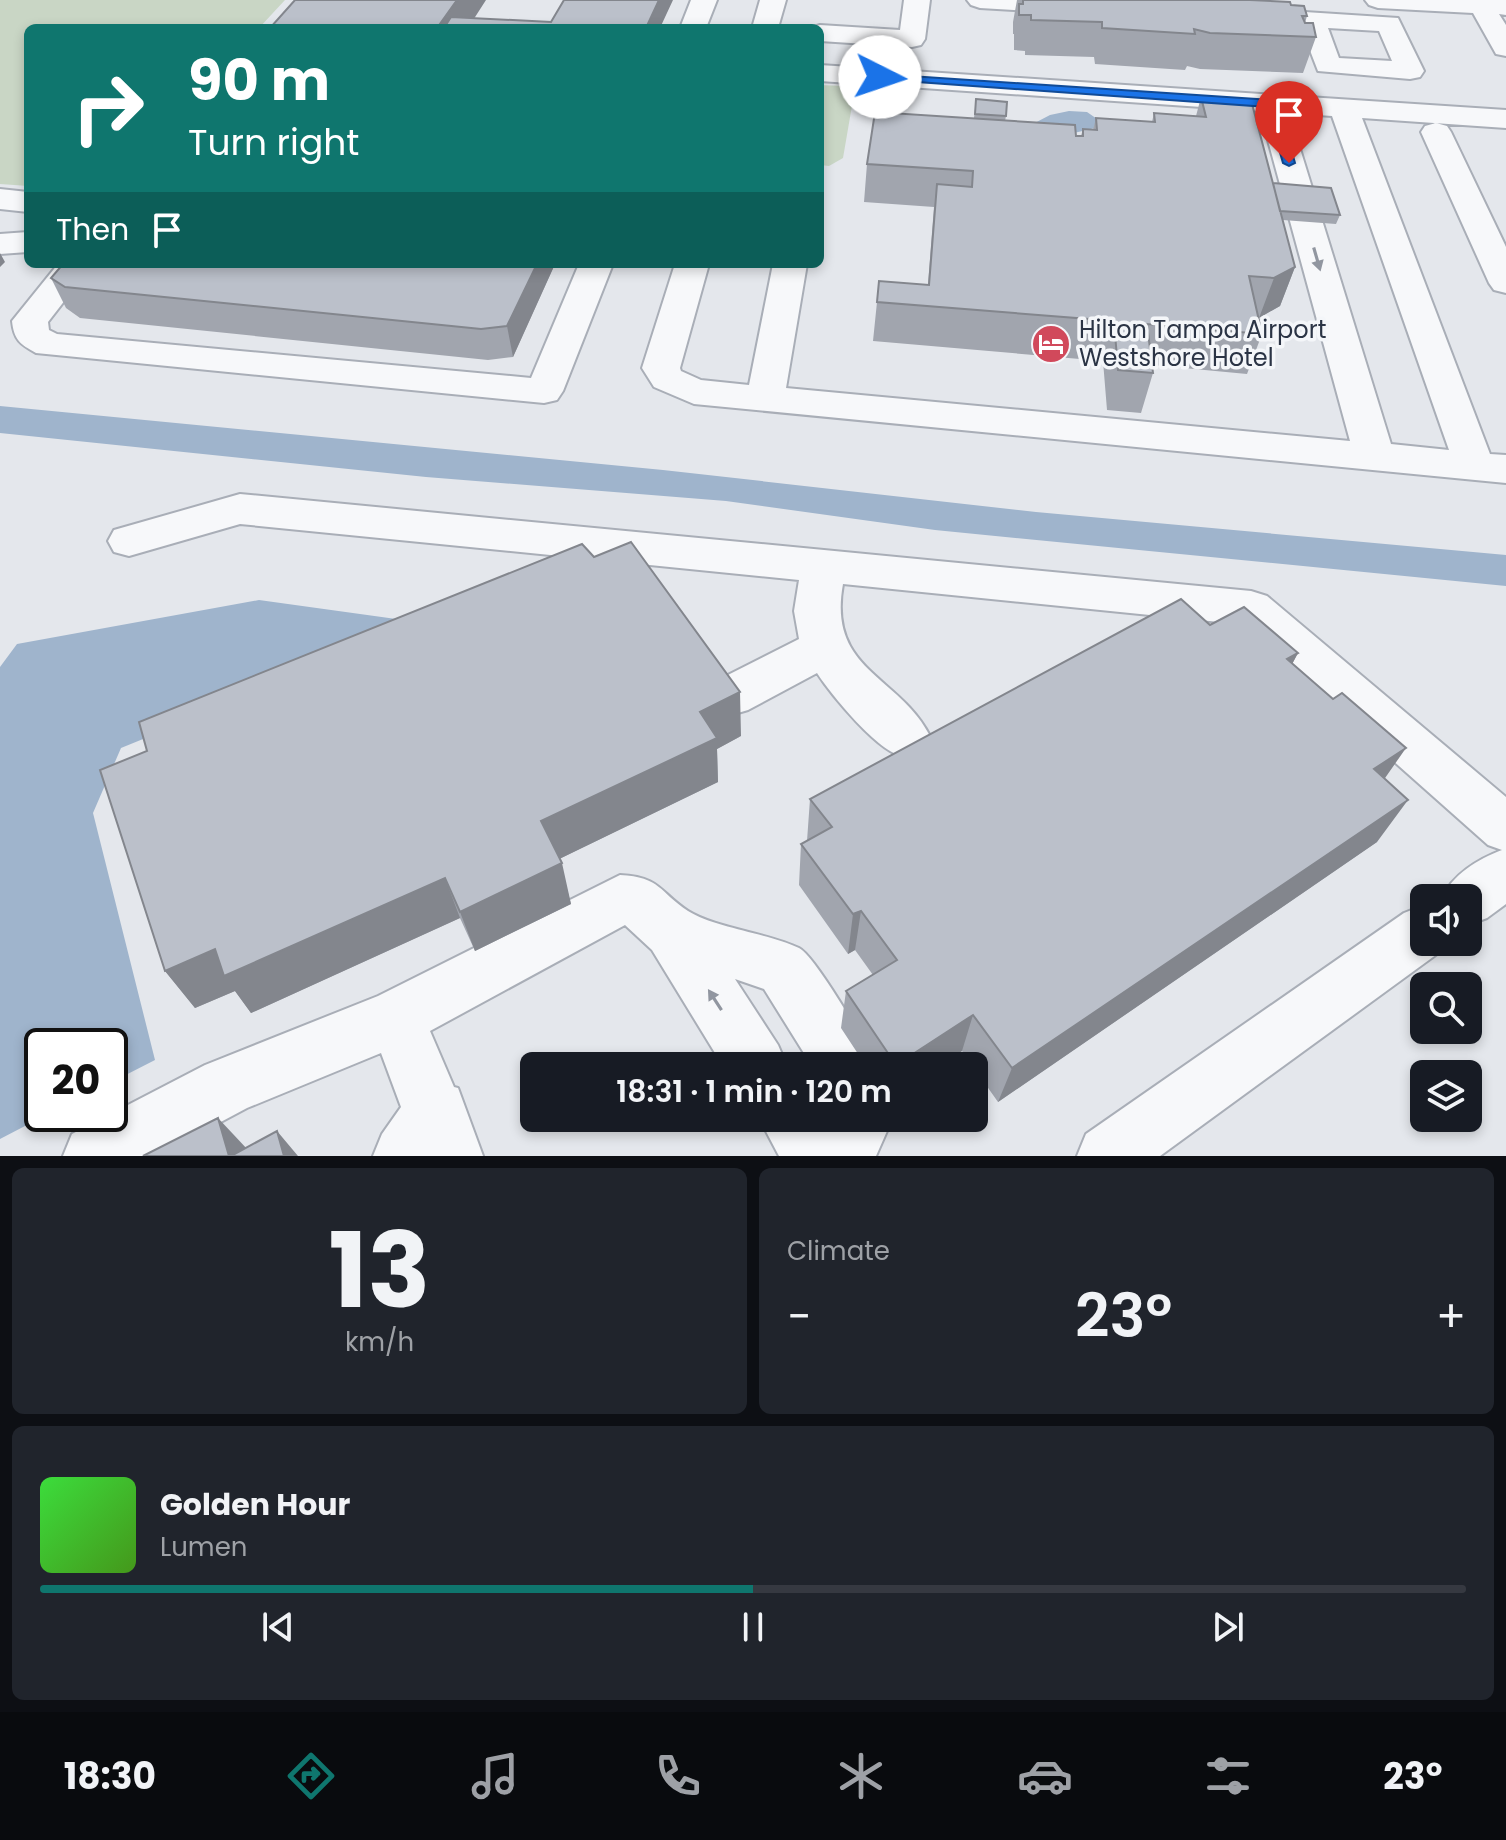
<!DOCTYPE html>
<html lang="en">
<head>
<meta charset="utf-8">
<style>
	:root { --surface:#171b24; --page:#20242c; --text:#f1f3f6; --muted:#9ea1a6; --line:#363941; --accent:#0f766e }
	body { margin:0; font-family:Poppins,sans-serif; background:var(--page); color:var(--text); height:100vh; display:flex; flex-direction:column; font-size:30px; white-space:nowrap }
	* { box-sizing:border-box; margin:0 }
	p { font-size:26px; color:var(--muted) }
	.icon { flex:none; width:44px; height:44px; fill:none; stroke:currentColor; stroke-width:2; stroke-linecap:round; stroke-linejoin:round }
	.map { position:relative; height:1156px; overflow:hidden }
	.drawer { display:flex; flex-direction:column; gap:12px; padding:12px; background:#0d0f14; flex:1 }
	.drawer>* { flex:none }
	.banner { position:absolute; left:24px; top:24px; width:800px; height:244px; border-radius:12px; box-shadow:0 4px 12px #0003; background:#0f766e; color:#fff; overflow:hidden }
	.controls { position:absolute; left:1410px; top:884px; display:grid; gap:16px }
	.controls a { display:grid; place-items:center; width:72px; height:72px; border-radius:12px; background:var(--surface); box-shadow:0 4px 12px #0003; font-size:40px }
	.speed { position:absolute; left:24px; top:1028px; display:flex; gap:16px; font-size:40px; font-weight:700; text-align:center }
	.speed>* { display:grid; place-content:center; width:104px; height:104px; border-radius:50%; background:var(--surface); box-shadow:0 4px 12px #0003; line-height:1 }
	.speed .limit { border:4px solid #111; border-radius:12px; background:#fff; color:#111 }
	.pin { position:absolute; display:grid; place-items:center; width:68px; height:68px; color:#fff; margin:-82px -34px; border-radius:50% 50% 50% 0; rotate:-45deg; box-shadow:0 0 8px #0007 }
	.pin .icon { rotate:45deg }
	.me { position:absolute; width:88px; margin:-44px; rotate:94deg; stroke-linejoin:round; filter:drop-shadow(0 0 6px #0008) }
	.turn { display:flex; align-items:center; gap:28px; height:168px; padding:0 32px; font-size:36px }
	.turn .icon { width:104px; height:104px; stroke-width:2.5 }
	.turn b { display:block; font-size:56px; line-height:68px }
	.then { display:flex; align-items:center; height:76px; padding:0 32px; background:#0003; gap:16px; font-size:30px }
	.big { font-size:60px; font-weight:600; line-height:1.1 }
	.drawer .widget { flex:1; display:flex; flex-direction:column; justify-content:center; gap:12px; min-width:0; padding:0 28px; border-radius:12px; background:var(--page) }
	.drawer .dial { align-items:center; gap:0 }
	.dial b { font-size:104px; line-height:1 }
	.song { display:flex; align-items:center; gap:24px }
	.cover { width:96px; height:96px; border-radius:12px; background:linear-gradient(135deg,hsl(120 70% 55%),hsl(100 70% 35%)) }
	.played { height:8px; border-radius:4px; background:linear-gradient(90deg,var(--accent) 50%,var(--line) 50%) }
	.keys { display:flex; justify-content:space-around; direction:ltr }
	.heat { display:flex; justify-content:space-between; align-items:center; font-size:44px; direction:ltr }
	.drawer .tiles { flex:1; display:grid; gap:12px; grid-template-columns:1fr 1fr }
	.widget:last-child { grid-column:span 2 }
	.trip { position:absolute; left:520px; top:1052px; width:468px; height:80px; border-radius:12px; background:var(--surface); box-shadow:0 4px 12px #0003; font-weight:600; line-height:80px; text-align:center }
	.tab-bar { display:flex; height:128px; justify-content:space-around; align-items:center; background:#090b0e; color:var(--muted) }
	.tab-bar .icon { width:56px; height:56px }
	.tab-bar .current { color:var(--accent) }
	.tab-bar b { font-size:36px; color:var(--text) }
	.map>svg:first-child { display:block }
</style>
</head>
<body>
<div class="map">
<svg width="1506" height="1156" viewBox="0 0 1506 1156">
	<rect width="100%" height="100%" fill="#e4e7ec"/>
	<path fill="#c9d6c5" d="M0 0H285L259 28H28V186L0 184Z
		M820 85 843 86 854 94 843 158 829 166 820 165Z"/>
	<path fill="#9fb4cc" d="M1069 111 1087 112 1100 121 1095 128 1074 133 1029 126 1050 115Z
		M0 406 663 470 1036 512 1506 555V586L935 530 726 501 426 477 0 433Z
		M259 600 461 628 175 726 121 748 93 813 155 1060 110 1083V1046H42V1114H48L0 1139V667L17 644Z"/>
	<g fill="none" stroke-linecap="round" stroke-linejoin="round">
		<g stroke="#a9aeb7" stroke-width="4">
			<path id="minor" d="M691 0H717L706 28H680Z
				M760 0H786L778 28H752Z
				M904 0H930L925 39 921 45 912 47 820 41V28H810L820 25 900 30Z
				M967 0H1084L1090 6 1086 11 1077 14 980 8 971 5Z
				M1365 0H1506V15L1499 14 1506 25V56L1496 54 1473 13 1378 8 1369 5Z
				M1245 8 1398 18 1424 71 1420 77 1410 79 1318 71 1301 27 1236 22 1232 16 1236 10ZM1328 28 1379 31 1392 61 1339 58Z
				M820 65 1506 110V128L1362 118 1490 454 1506 455V483L694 404 654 387 642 368 675 264H709L680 368 681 371 701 380 749 385 773 264H807L786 388 1350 441 1260 111 820 81ZM1289 113 1332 116 1449 450 1391 444Z
				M1436 123 1447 126 1451 132 1506 247V293L1494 290 1489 283 1421 132 1425 126Z
				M0 189 28 192V212L0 209Z
				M28 232V252L0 254V234Z
				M58 264H93L48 322 49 330 57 334 531 378 579 264H613L563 391 557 400 544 403 36 353C20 344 14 340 12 321Z
				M240 494 1251 591 1267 596 1506 797V904L1487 918 1468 925V898H1442C1452 875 1478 859 1502 850L1488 845 1239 624 843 584C827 671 899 675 930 736L922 750C917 752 909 756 904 756 880 755 830 693 817 673L748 710 731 715 714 710 707 696 714 682 799 639 794 611 799 580 240 524 129 556 114 552 108 541 114 530Z
				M620 875C661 877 659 892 688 911 715 928 768 933 799 948 815 956 868 1046 876 1066H812L764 989 735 979 778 1045 787 1066H723L652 950 625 925 430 1031 454 1087 458 1088 483 1156H373L382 1134 401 1107 381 1053 247 1108 157 1156H63L72 1134 205 1065 378 996Z
				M1424 905V942H1447L1444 949 1160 1156H1077L1086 1134 1404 913Z
				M759 1118H888L887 1131 876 1156H779Z"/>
		</g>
		<use href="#minor" fill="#f7f8fa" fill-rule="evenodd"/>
	</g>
	<path fill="#a1a5ae" d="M1017 0H1250L1291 5 1307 16 1305 23 1316 37 1303 73 1200 69 1187 66 1185 70 1095 64 1094 57 1025 55V51L1014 50V34H1013V22Z
		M1201 97 1273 183 1340 215 1336 224 1283 220 1295 267 1280 306 1258 318 1262 334 1247 374 1152 365 1153 373 1141 413 1107 410 1103 361 873 341 877 302 928 284 934 207 864 202 867 164 974 118 976 99 1006 116 1005 121 1081 136 1083 129 1093 130 1096 118 1152 122 1154 113 1196 116Z
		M63 264H555L513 357 488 360 80 318 66 308 51 278Z
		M1210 625 1298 653 1292 664 1384 779 1377 842 998 1102 974 1068V1066H973L962 1051 938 1066H866L841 1028 846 991 873 975 855 950 848 954 799 885 801 844 807 841 810 799Z
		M741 736 717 749 718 782 559 859 571 904 475 951 460 918 251 1013 235 991 195 1008 165 971Z"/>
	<path fill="#83868d" d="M457 0H486L468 28H437Z
		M659 0H673L660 28H646Z
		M0 253 5 262 0 267Z
		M537 264H555L513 357 507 326Z
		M1295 267 1280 306 1259 318 1274 278Z
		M1298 653 1274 698 1287 659Z
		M740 692 741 736 717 749 718 782 551 863 541 821 700 712Z
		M1406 748 1376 791 1374 769Z
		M1408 800 1377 842 998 1102 1012 1068Z
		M562 863 571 904 475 951 460 912Z
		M445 878 460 918 251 1013 235 991 195 1008 165 971 215 949Z
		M861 911 855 950 848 954 853 914Z
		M973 1015 962 1051 938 1066H896Z
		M218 1118 248 1150 250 1156H229Z
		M277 1131 298 1156H284Z"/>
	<path fill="#bbc0ca" stroke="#83868d" stroke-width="2" d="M295 0H457L437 28H270Z
		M564 0H659L646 28H444L451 17 551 22Z
		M1023 0H1250L1290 2 1291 5 1304 6 1307 16H1302L1305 23H1313L1316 37 1210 33 1194 29 1195 34 1102 28V22L1031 20V15H1019V4H1023Z
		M1201 97 1251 100 1295 267 1274 278 1249 276 1262 334 1147 324 1153 373 1118 370 1114 321 877 302 879 281 929 285 937 184 972 187 973 171 867 164 875 112 1075 125 1076 136H1083V129L1097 130 1096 118 1155 122 1154 113 1206 117Z
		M976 99 1007 102 1006 116 975 114Z
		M1273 183 1331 188 1340 215 1280 211Z
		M63 264H537L507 326 481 329 65 287 51 278Z
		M631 542 740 692 700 712 717 738 541 821 562 863 460 912 445 878 224 976 215 949 165 971 100 770 147 751 139 722 582 544 594 557Z
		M1181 599 1210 625 1244 607 1298 653 1287 659 1333 699 1342 693 1406 748 1374 769 1408 800 1012 1068 973 1015 896 1065 846 991 897 960 861 911 853 914 801 844 832 827 810 799Z
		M218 1118 229 1156H143Z
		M277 1131 284 1156H231Z"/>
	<defs><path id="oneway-solid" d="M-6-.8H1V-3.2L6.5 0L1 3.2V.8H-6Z" transform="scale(2)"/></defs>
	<g fill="#9196a0">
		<use href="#oneway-solid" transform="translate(1317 259) rotate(74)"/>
		<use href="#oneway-solid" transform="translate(715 1000) rotate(-123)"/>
	</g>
	<path fill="#1a73e8" stroke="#114b97" stroke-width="2" d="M880 74 1272 100 1278 104 1295 163 1289 166 1283 163 1267 107 876 79V75Z"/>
	<defs>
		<g id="hotel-disc" transform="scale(2)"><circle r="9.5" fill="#d1495b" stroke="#f4f6f9"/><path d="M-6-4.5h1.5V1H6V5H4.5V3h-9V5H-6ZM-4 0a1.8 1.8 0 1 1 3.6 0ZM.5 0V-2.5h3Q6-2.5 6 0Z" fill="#fff"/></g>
	</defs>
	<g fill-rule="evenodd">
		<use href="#hotel-disc" x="1051" y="344"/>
	</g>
	<g text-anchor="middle" stroke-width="7" stroke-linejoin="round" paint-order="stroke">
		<g font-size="24" fill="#2b3445" stroke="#f4f6f9" text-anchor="start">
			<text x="1079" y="338">Hilton Tampa Airport<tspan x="1079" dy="28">Westshore Hotel</tspan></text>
		</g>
	</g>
</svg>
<div class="controls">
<a><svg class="icon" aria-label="sound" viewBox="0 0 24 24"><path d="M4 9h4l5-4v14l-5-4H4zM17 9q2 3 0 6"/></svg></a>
<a><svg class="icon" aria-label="search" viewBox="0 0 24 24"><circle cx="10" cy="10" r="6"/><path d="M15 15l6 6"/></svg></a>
<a><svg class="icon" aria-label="layers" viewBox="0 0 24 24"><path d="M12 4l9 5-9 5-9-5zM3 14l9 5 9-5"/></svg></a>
</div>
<div class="speed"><div class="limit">20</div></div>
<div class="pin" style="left:1289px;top:163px;background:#d93025"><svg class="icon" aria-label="arrive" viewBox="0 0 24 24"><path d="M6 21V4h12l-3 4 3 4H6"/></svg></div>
<svg class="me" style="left:880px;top:77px" viewBox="-20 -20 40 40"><circle r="19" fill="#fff"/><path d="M0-13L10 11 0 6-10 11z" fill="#1a73e8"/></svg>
<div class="trip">18:31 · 1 min · 120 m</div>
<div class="banner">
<div class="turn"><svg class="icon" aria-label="right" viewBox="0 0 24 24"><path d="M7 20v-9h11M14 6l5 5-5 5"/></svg><div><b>90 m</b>Turn right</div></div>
<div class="then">Then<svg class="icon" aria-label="arrive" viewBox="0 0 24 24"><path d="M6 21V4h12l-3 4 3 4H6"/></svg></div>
</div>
</div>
<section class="drawer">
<div class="tiles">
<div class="widget dial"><b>13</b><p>km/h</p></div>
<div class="widget"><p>Climate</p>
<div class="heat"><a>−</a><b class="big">23°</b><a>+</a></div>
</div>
<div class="widget">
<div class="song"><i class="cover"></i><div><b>Golden Hour</b><p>Lumen</p></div></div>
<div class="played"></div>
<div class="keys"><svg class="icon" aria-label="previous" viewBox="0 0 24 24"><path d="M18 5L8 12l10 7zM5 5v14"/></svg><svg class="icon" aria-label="pause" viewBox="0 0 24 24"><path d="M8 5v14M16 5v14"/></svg><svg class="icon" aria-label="next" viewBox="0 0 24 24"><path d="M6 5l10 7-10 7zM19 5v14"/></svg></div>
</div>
</div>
</section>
<nav class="tab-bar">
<b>18:30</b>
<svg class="icon current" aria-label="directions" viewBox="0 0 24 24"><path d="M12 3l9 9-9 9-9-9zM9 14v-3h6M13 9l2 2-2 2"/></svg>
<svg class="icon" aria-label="music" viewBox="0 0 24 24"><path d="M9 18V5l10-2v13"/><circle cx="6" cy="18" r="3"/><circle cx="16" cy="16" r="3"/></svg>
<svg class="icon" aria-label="phone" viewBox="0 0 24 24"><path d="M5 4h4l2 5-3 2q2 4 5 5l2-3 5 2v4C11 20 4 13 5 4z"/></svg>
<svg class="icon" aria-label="climate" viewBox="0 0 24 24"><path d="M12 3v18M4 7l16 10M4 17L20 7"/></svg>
<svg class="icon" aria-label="car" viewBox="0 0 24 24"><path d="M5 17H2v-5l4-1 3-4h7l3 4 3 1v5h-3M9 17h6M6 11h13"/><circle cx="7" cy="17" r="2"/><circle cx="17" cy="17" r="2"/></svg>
<svg class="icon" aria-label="filters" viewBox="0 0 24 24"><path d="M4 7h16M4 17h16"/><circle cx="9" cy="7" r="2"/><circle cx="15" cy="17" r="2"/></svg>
<b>23°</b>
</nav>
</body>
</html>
